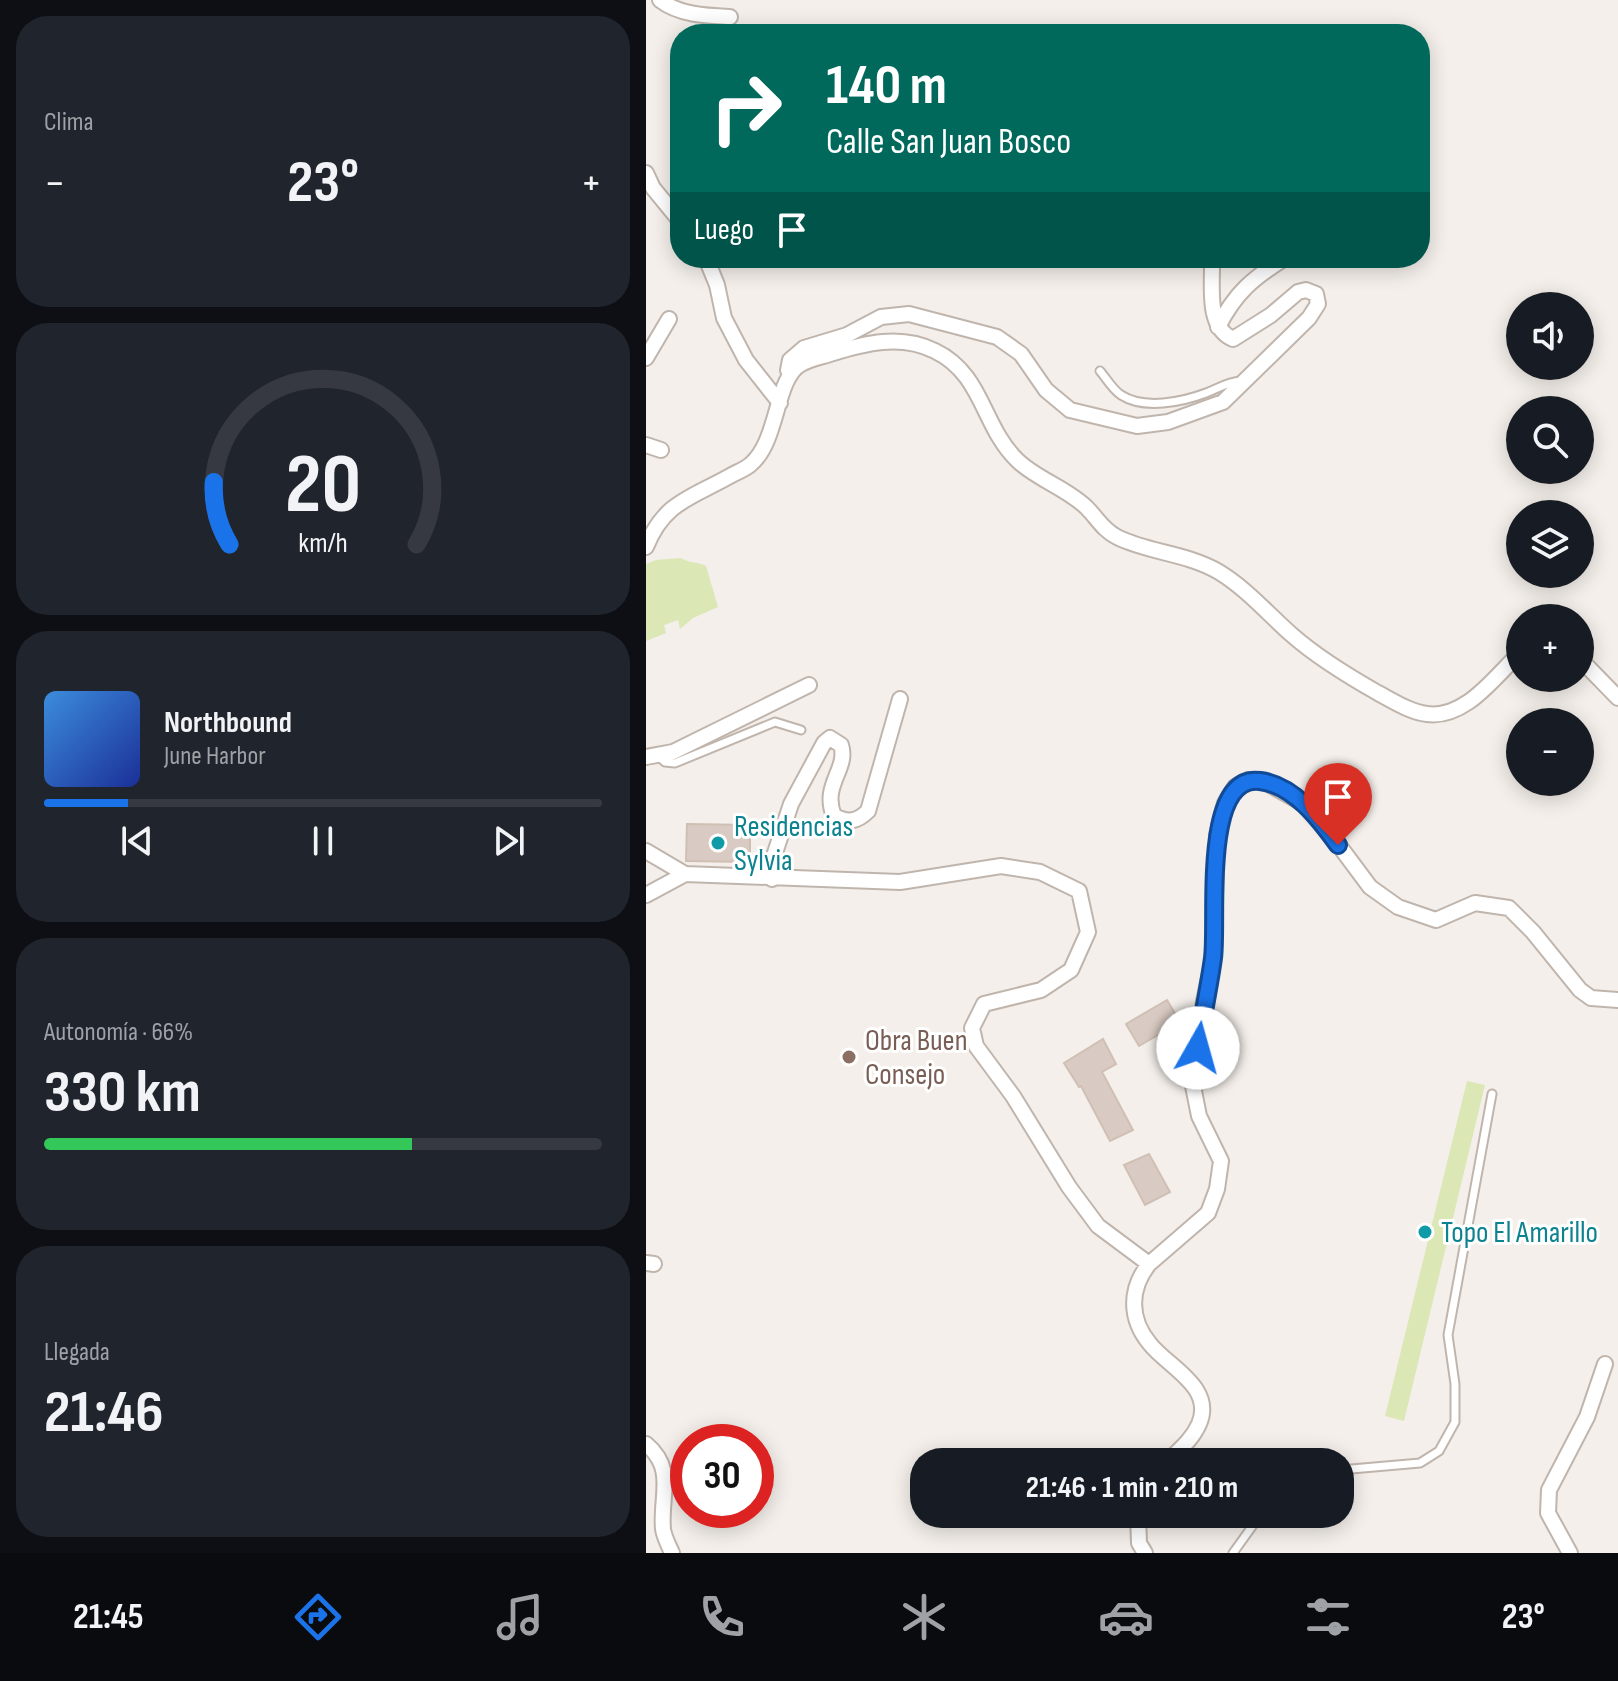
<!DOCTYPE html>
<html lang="es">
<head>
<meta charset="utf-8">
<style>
	:root { --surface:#171b24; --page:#20242c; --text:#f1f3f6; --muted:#9ea1a6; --line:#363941; --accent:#1a73e8 }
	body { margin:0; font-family:"Sofia Sans Condensed",sans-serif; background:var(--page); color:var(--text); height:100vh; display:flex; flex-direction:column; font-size:30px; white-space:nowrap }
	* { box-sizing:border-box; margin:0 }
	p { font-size:26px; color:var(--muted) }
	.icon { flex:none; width:44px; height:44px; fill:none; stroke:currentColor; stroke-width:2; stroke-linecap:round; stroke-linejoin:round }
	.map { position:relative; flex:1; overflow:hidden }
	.details { display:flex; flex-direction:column; gap:16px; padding:16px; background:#0d0f14; width:646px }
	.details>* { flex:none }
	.guide { position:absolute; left:24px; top:24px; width:760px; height:244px; border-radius:32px; box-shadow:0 4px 20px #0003; background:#00695c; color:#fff; overflow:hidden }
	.tools { position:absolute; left:860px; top:292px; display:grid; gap:16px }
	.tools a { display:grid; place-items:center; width:88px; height:88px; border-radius:50%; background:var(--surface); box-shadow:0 4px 20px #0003; font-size:40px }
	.speed { position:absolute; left:24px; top:1424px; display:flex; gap:16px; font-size:40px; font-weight:700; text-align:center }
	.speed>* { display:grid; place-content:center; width:104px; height:104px; border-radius:50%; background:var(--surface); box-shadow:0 4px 20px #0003; line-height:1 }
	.speed .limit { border:12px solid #d22; background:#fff; color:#111 }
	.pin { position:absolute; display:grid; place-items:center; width:68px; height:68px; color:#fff; margin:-82px -34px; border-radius:50% 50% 50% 0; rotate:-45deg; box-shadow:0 0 8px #0007 }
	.pin .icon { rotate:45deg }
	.me { position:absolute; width:88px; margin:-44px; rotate:7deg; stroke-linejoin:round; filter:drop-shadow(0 0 6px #0008) }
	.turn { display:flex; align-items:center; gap:28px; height:168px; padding:0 24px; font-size:36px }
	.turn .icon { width:104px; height:104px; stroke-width:2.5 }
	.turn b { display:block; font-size:56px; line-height:68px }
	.then { display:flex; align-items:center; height:76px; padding:0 24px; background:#0003; gap:16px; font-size:30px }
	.big { font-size:60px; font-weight:700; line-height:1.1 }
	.details .widget { flex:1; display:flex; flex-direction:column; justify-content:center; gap:12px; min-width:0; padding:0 28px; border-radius:32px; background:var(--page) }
	.details .dial { align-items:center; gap:0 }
	.dial svg { height:208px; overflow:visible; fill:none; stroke:var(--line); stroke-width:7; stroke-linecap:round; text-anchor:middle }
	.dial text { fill:var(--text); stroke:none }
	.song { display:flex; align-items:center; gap:24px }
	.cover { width:96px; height:96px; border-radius:12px; background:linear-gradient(135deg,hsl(210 70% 55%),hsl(230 70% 35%)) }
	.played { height:8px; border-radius:4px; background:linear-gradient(90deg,var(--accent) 15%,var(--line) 15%) }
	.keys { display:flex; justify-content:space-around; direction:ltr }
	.heat { display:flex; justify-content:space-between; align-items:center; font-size:44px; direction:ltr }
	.charge { height:12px; border-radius:6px; background:linear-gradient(90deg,#34c759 66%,var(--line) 0) }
	.trip { position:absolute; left:264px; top:1448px; width:444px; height:80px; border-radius:32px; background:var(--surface); box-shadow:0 4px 20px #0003; font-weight:700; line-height:80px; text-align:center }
	.dock { display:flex; height:128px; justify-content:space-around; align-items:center; background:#090b0e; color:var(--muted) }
	.dock .icon { width:56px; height:56px }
	.dock .current { color:var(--accent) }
	.dock b { font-size:36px; color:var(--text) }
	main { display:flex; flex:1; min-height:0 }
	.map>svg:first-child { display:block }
</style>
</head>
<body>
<main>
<section class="details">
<div class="widget"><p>Clima</p>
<div class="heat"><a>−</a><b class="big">23°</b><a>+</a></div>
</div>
<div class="widget dial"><svg viewBox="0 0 100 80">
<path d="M14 69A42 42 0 1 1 86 69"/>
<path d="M14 69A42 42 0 0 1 8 45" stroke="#1a73e8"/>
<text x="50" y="56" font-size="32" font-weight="700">20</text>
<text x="50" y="72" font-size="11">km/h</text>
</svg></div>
<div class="widget">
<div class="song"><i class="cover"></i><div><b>Northbound</b><p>June Harbor</p></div></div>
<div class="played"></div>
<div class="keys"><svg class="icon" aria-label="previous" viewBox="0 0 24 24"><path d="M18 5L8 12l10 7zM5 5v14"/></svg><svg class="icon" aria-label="pause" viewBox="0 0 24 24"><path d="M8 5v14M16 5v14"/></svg><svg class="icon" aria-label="next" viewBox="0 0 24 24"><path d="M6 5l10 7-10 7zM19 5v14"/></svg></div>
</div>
<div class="widget"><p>Autonomía · 66%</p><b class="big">330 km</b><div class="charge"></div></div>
<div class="widget"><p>Llegada</p><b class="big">21:46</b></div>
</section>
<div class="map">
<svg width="972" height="1553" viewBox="0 0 972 1553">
	<rect width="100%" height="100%" fill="#f4efea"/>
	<path fill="#dbe7b5" d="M35 558C44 564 51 561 60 566L72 607 47 618 34 629 32 620 18 625 20 633 0 641V564L10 560Z
		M821 1081 839 1085 758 1421 739 1416Z"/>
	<path fill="#d9cbc3" stroke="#d0bfb3" stroke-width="2" d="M41 824 104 825V862L40 861Z
		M521 1000 534 1022 493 1046 480 1024Z
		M457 1039 470 1064 456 1072 487 1130 464 1141 435 1086 433 1087 418 1063Z
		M503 1154 524 1192 499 1205 478 1165Z"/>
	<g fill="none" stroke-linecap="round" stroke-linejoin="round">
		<g stroke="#c0b5ad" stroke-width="11">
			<path id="lane" d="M454 371C460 378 467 390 475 395 498 410 536 402 560 393 573 388 581 382 595 381
				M12 756 19 762 29 763 129 722 155 730
				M694 1470 774 1463 793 1451 809 1422V1384L802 1335 846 1094
				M587 1553 615 1514"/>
		</g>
		<g stroke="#c0b5ad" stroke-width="18">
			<path id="street" d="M14 0C33 15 61 16 84 17
				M0 173 7 188 34 221
				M60 258 71 285 78 318 100 360 134 403
				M572 327C589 293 607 278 639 258
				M0 358 23 319
				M142 370 144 360 158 348 201 335 235 317 263 314 351 337 375 354 400 390 424 410 491 426 522 422 577 402 663 318 672 304 670 294 660 290 652 292 625 315 587 339C559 327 567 283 566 258
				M0 445 15 450
				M0 547C18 502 45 498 84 476 91 472 100 469 105 464 133 440 129 378 155 364 164 359 175 357 184 354 219 343 255 334 289 351 337 374 336 426 371 460 390 479 421 488 441 508 451 518 457 530 471 537 503 553 541 553 573 572 601 589 622 614 646 635 672 658 702 676 732 693 747 701 764 712 781 714 820 719 849 676 874 653
				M934 659 972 698
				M0 757 27 752 163 685
				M0 851 39 874
				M39 874 254 882 355 866 394 872 433 891 442 932 425 970 395 990 338 1004 326 1028 330 1046 367 1096 423 1187 452 1226 503 1264 562 1213 571 1189 575 1161 553 1116 547 1086 558 1001 567 958 571 835 579 803 589 787 602 780 617 781 658 804 680 828 724 887 752 907 790 920 829 903 863 908 887 932 934 990 945 998 972 1000
				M126 879 128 856 145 804 178 743 184 738 195 745C203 769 175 785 188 816 202 823 211 822 222 811L254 699
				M0 895 39 874
				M0 1263 8 1264
				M503 1264C483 1289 483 1319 504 1344 522 1367 569 1387 553 1424 546 1440 533 1450 521 1462
				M0 1444C30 1469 14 1496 17 1529 18 1537 23 1546 26 1553
				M492 1514 493 1543 499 1553
				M924 1553 902 1513 903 1490 941 1417 959 1364"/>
		</g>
		<use href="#lane" stroke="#fff" stroke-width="7"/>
		<use href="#street" stroke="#fff" stroke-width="14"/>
	</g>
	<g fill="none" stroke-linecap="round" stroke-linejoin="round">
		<g stroke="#114b97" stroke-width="20">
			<path id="route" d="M552 1048C556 1018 563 988 567 958 572 920 555 773 614 781 648 785 674 820 692 845"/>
		</g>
		<use href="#route" stroke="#1a73e8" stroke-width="14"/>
	</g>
	<g fill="#0f9aa8" stroke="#fff" stroke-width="3">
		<circle cx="72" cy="843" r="8"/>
		<circle cx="779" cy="1232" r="8"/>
	</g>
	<circle fill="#8d6e63" stroke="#fff" stroke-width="3" cx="203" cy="1057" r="8"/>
	<g text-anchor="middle" stroke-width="6" stroke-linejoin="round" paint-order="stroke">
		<g font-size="30" fill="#0d838f" stroke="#fff" text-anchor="start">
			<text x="88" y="836">Residencias<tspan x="88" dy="34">Sylvia</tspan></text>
			<text x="795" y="1242">Topo El Amarillo</text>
		</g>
		<g font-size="30" fill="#785e54" stroke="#fff" text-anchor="start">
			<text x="219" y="1050">Obra Buen<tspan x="219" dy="34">Consejo</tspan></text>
		</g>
	</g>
</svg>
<div class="tools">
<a><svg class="icon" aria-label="sound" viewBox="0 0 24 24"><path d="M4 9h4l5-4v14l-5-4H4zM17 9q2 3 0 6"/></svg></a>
<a><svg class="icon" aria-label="search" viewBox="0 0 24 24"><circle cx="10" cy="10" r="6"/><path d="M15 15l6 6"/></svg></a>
<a><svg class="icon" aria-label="layers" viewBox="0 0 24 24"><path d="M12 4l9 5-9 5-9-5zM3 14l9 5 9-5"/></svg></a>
<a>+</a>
<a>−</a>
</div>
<div class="speed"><div class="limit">30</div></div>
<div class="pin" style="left:692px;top:845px;background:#d93025"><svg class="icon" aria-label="arrive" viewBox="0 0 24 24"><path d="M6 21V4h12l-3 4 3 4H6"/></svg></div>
<svg class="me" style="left:552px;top:1048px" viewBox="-20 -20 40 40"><circle r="19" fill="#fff"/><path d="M0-13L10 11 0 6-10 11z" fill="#1a73e8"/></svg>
<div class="trip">21:46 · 1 min · 210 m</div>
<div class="guide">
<div class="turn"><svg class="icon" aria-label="right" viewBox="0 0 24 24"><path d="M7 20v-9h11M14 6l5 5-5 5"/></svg><div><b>140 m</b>Calle San Juan Bosco</div></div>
<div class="then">Luego<svg class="icon" aria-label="arrive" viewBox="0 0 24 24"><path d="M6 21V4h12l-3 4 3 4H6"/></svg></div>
</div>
</div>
</main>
<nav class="dock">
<b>21:45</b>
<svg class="icon current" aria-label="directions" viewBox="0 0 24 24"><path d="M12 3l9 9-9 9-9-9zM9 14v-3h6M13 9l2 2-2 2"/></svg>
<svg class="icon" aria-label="music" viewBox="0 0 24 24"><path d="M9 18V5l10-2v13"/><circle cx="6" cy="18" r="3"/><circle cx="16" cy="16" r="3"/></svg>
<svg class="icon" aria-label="phone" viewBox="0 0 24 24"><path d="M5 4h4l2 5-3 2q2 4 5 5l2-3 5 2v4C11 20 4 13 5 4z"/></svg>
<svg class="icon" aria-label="climate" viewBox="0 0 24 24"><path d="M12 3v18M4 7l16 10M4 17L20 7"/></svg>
<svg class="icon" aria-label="car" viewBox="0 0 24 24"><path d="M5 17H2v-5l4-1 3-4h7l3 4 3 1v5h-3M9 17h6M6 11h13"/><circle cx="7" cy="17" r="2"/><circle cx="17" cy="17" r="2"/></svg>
<svg class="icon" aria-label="filters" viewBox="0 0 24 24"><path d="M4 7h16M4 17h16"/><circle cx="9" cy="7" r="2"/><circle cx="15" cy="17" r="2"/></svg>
<b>23°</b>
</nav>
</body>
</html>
